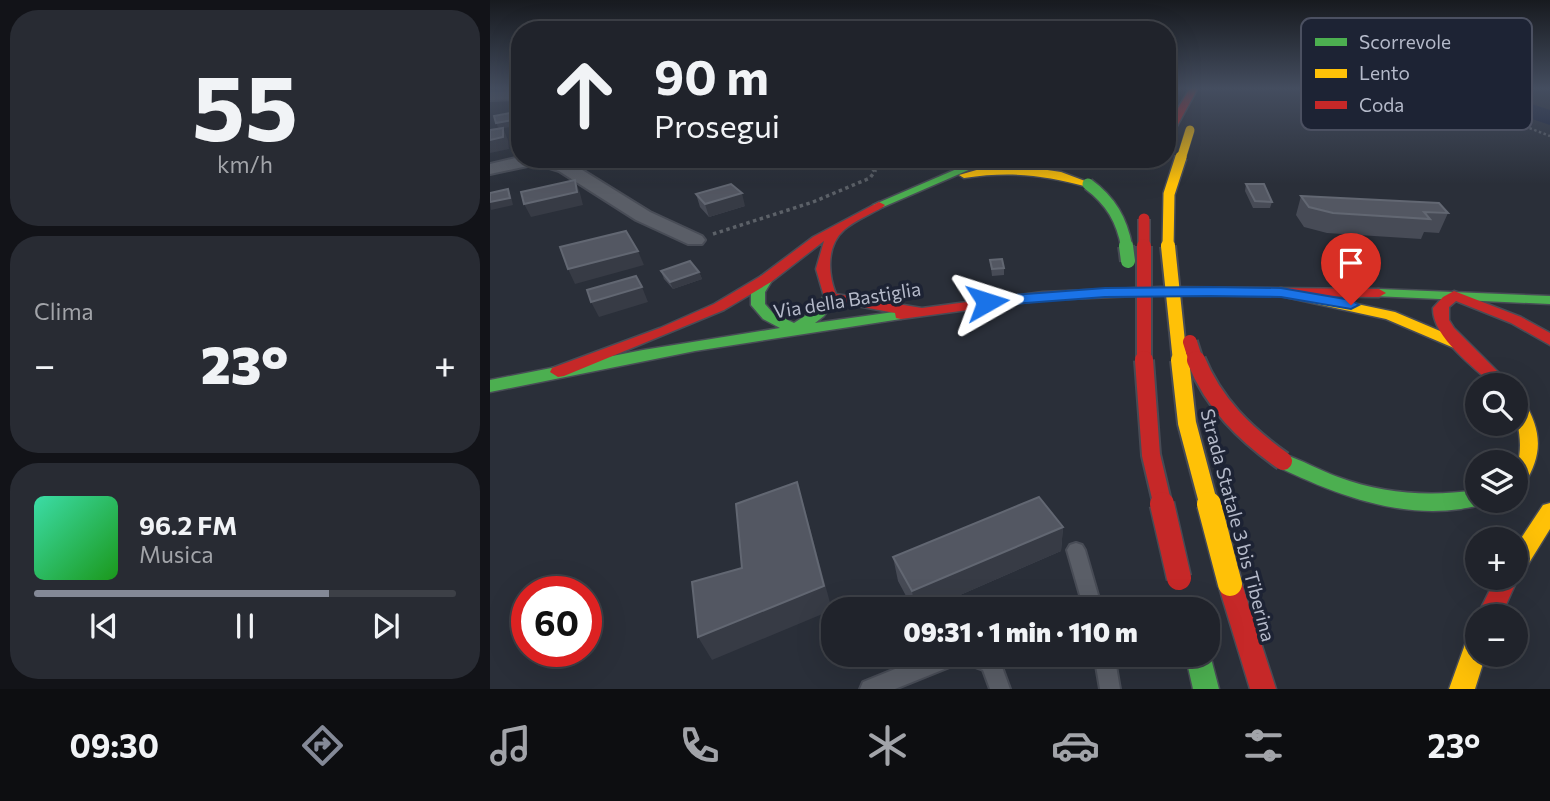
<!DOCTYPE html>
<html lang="it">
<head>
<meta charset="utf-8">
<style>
	:root { --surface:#20232b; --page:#282b33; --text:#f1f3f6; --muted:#a2a4a9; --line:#3d4047; --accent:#848997 }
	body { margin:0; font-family:Commissioner,sans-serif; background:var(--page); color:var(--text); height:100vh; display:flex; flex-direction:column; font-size:26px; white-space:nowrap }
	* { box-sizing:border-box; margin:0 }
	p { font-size:23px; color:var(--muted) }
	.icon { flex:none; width:38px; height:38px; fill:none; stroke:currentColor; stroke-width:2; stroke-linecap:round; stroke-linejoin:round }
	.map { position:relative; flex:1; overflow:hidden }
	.panel { display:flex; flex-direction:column; gap:10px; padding:10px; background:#121318; width:490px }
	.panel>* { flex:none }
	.banner { position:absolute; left:21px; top:21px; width:665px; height:147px; border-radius:28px; box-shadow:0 7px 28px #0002,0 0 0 2px var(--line); background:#20232b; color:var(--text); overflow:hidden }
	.tools { position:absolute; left:975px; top:373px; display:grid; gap:14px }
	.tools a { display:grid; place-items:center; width:63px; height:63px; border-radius:50%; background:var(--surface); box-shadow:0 7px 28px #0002,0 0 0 2px var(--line); font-size:35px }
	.speed { position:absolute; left:21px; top:576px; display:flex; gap:14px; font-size:35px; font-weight:700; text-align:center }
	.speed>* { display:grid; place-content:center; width:91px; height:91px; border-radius:50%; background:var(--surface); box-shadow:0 7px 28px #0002,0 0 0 2px var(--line); line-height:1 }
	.speed .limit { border:10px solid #d22; background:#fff; color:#111 }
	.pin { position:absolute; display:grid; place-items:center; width:60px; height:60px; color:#fff; margin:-72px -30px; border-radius:50% 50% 50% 0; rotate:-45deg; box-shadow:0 0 7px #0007 }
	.pin .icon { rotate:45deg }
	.me { position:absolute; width:77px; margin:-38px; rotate:84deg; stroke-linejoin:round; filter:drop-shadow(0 0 5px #0008) }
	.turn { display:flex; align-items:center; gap:24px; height:147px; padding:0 28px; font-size:32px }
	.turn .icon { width:91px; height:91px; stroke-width:2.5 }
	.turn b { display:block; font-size:49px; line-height:60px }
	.big { font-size:52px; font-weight:800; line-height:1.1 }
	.panel .tile { flex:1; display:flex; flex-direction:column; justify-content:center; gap:10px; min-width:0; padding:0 24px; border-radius:28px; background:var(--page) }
	.panel .dial { align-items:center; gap:0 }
	.dial b { font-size:91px; line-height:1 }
	.song { display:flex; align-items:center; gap:21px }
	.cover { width:84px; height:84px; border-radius:10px; background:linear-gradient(135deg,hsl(160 70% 55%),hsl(120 70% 35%)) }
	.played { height:7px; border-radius:4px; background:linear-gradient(90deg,var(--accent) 70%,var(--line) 70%) }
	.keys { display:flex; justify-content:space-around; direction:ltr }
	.heat { display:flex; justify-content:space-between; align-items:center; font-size:38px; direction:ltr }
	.trip { position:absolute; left:331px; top:597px; width:399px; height:70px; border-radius:28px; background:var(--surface); box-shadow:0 7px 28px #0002,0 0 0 2px var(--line); font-weight:800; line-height:70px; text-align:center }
	.tabs { display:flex; height:112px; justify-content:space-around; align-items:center; background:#0d0e11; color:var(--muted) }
	.tabs .icon { width:49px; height:49px }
	.tabs .current { color:var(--accent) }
	.tabs b { font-size:32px; color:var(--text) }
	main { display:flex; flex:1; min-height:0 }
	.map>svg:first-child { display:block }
</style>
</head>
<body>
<main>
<section class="panel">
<div class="tile dial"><b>55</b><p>km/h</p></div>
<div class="tile"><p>Clima</p>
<div class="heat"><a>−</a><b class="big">23°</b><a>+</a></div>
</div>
<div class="tile">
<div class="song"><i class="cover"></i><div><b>96.2 FM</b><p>Musica</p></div></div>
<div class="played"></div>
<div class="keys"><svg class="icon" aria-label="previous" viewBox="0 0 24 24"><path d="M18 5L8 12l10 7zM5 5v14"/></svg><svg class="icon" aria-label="pause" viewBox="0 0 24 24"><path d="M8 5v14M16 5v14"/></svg><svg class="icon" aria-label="next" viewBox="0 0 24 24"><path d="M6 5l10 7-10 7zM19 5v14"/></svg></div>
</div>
</section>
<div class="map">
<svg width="1060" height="689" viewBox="0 0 1060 689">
	<rect width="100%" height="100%" fill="#2a2f39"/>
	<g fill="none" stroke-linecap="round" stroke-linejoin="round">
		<path fill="#19223d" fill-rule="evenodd" d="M962 88H993L1060 110V125L965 93Z"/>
		<g stroke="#484c56" stroke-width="4">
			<path id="lane" d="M586 543 592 545 595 550 612 609H594L577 550 580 545Z
				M442 654 508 656 520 689H500L493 670 472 662 405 689H370L373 682Z
				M604 654H624L630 689H610Z"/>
		</g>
		<g stroke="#484c56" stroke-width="4">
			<path id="street" d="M30 91V99L0 100V92Z
				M30 157 68 159 81 163 160 212 212 236 215 240 212 244H198L146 220 69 171 47 164 0 174V164Z"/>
		</g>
		<g stroke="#484c56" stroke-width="3">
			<path id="fast" d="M490 159H504L393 207 383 205Z
				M276 275 283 279 275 292V304L283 313 304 323 324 310 335 294 340 293 347 297 334 316 325 323 411 311 418 315 411 319 205 351 0 392V380L153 350 290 328 273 319 261 305V292L271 276Z
				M889 289 1060 296V304L884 296 882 293 884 290Z
				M793 454C812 460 829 470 848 477 894 494 939 497 987 490V500H996C990 507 980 507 971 509 906 518 844 494 786 466L783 461 786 456Z
				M718 647 729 689H703L695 654H718Z"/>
		</g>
		<g stroke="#484c56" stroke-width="3">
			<path id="slow" d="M537 167 571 172 603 184 598 187C553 175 521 171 474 178L469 175 490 169Z
				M791 288 905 312 976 342 978 345 976 348H964L896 319 786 295 784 292 786 289Z
				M1026 396 1032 398C1052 430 1054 454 1033 486L1026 489C1025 474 1030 460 1030 445 1030 428 1024 413 1026 396Z
				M1060 503V529L1034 571 1026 574V546L1053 505Z
				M987 633V654H996L985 689H959L978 636Z"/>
		</g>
		<g stroke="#484c56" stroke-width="3">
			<path id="jam" d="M700 88H708L682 135 677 138V127Z
				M389 202 395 205 393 207C381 214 364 221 354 230 336 246 338 274 346 294L432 308 553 292 670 287 889 289 896 293 889 297 670 295 553 300 411 319 406 318 405 313 335 300 326 269 334 241 281 282 234 310 74 376 68 377 60 372 62 368 170 328 224 304 271 276 323 237Z
				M964 291 1031 317 1060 333V345L1021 323 966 301 959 307V320L964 328 1021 385H1003C984 367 942 337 943 308L953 297Z
				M1026 572 1028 578 1011 616H987L1006 578H1026Z
				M740 574 748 577 752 584 786 689H760L728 584 732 577Z"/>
		</g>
		<path stroke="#5c6168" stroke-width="2.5" stroke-dasharray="2.5 2.5" stroke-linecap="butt" d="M916 88 995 111 1060 136"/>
		<path stroke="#5c6168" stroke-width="3.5" stroke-dasharray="3.5 3.5" stroke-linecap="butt" d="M223 234 323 202 380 178 385 171 367 159"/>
		<use href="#lane" fill="#5a5e67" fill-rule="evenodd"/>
		<use href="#street" fill="#5a5e67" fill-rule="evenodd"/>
		<use href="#fast" fill="#4caf50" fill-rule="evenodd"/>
		<use href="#slow" fill="#ffc107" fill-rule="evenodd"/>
		<use href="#jam" fill="#c62828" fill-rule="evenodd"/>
		<g stroke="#474b55" stroke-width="14" stroke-linecap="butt">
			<path id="fast-bridge-far1" d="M598 184C621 201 632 220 637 248"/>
		</g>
		<g stroke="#474b55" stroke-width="18" stroke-linecap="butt">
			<path id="fast-bridge" d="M636 246 638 261"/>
		</g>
		<g stroke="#474b55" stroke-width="10" stroke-linecap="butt">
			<path id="slow-bridge-far4" d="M691 159 700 130"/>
		</g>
		<g stroke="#474b55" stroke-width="14" stroke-linecap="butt">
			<path id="slow-bridge-far3" d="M678 248 679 194 691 157"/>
		</g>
		<g stroke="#474b55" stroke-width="18" stroke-linecap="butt">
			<path id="slow-bridge-far2" d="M678 246 690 361"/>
		</g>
		<g stroke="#474b55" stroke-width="22" stroke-linecap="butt">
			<path id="slow-bridge-far1" d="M690 360 697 423 719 506"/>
		</g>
		<g stroke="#474b55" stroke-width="27" stroke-linecap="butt">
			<path id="slow-bridge" d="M719 504 740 584"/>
		</g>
		<g stroke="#474b55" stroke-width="14" stroke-linecap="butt">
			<path id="jam-bridge-far3" d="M654 219V248"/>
		</g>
		<g stroke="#474b55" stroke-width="18" stroke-linecap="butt">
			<path id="jam-bridge-far2" d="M654 246V361
				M700 342 706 361"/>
		</g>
		<g stroke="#474b55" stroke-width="22" stroke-linecap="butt">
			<path id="jam-bridge-far1" d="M654 360 661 455 673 506
				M706 360C724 404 755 434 793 461"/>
		</g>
		<g stroke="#474b55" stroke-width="27" stroke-linecap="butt">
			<path id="jam-bridge" d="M672 504 689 578"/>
		</g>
		<use href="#fast-bridge-far1" stroke="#4caf50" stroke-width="11"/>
		<use href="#fast-bridge" stroke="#4caf50" stroke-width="14"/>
		<use href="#slow-bridge-far4" stroke="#ffc107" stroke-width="9"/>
		<use href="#slow-bridge-far3" stroke="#ffc107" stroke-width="11"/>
		<use href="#slow-bridge-far2" stroke="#ffc107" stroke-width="14"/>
		<use href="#slow-bridge-far1" stroke="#ffc107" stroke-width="18"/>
		<use href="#slow-bridge" stroke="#ffc107" stroke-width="24"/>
		<use href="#jam-bridge-far3" stroke="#c62828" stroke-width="11"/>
		<use href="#jam-bridge-far2" stroke="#c62828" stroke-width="14"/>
		<use href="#jam-bridge-far1" stroke="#c62828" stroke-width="18"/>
		<use href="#jam-bridge" stroke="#c62828" stroke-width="24"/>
	</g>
	<path fill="#474b56" d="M756 184 782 202 780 208H763L755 191Z
		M206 194 255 206 219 217 210 207Z
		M811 196 958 213 949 233 934 232 931 239 837 233 814 227 806 215Z
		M500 260 514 268V275L502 276Z
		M171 271 209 272 212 279 183 289 174 279Z
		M573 527 571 551 438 609H423L408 581 403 557Z"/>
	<path fill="#373b45" d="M26 112 29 117 30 125 9 129 6 123Z
		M13 128 18 140 19 149 0 153V140Z
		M85 180 90 193 93 205 41 217 34 204Z
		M18 189 21 196 23 205 1 210 0 202Z
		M252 193 255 206 219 217 215 204Z
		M148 251 154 265 85 284 78 269Z
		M209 272 212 279 183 289 180 282Z
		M152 287 158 302 109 317 101 302Z
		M307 482 314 506 342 610 222 660 208 637Z
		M573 527 571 551 438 609H425L422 591Z"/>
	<path fill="#535762" stroke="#626772" stroke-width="2" d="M26 112 28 119 6 123 4 116Z
		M13 128V137L0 140V130Z
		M85 180 87 192 34 204 31 192Z
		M241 184 252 193 215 204 206 194Z
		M756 184H774L782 202 765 201Z
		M18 189 20 198 0 202V193Z
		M811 196 949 203 958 213 934 212 940 219 843 213 819 207Z
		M136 231 148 251 78 269 70 247Z
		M512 259 514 268 502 269 500 260Z
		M200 261 209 272 180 282 171 271Z
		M146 276 152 287 101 302 97 290Z
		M307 482 334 586 208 637 202 582 252 568 246 504Z
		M549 497 573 527 422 591 403 557Z"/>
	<linearGradient id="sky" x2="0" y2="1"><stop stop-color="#171a1f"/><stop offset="0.48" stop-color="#444d5f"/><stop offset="1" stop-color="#444d5f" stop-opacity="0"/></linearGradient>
	<rect width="1060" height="184" fill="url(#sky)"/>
	<path fill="#1a73e8" stroke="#114b97" stroke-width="2" d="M719 287 791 288 861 300 869 305 861 309 791 297 719 296 615 297 497 306 490 302 497 297 615 288Z"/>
	<g text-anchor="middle" stroke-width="7" stroke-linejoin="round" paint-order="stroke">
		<g font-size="19" fill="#b5baca" stroke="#1d2334">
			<text transform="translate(357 300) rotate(-9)" y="7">Via della Bastiglia</text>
			<text transform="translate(748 525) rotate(75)" y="7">Strada Statale 3 bis Tiberina</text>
		</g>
	</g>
	<rect x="811" y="18" width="231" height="112" rx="10" fill="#1d2334" stroke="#4b5061" stroke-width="2"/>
	<rect x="825" y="38" width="32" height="8" fill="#4caf50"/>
	<rect x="825" y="69" width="32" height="9" fill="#ffc107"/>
	<rect x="825" y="101" width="32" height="8" fill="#c62828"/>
	<g font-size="19" fill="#b5baca">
		<text x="869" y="49">Scorrevole</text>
		<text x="869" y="80">Lento</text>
		<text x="869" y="112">Coda</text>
	</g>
</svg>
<div class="tools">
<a><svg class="icon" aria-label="search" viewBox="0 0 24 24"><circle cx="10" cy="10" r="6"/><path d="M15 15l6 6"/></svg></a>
<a><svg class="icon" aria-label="layers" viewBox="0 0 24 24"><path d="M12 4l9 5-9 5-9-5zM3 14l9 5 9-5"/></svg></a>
<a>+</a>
<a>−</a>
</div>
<div class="speed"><div class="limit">60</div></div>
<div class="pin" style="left:861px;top:305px;background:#d93025"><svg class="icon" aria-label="arrive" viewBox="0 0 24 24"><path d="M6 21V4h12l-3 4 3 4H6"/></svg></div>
<svg class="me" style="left:497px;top:302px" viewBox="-20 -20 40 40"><path d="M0-17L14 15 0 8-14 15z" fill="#1a73e8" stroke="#fff" stroke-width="4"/></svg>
<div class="trip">09:31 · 1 min · 110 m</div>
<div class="banner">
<div class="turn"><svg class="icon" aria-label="ahead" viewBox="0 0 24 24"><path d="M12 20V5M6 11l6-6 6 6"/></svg><div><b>90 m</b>Prosegui</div></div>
</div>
</div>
</main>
<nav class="tabs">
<b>09:30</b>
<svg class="icon current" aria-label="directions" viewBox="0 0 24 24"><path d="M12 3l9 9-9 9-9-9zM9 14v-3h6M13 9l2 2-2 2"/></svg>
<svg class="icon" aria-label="music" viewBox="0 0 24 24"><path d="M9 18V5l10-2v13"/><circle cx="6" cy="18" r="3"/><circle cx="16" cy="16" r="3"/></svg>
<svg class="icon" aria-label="phone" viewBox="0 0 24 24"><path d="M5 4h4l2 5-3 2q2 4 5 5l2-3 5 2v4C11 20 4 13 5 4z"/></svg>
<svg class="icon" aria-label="climate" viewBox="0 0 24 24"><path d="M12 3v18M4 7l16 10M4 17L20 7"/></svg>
<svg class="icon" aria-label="car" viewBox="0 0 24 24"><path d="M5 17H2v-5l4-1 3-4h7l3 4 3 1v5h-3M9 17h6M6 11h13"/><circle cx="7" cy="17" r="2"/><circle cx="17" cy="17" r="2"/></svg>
<svg class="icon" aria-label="filters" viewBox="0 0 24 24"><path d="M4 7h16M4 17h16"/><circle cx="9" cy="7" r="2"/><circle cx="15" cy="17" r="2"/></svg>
<b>23°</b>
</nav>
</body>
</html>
